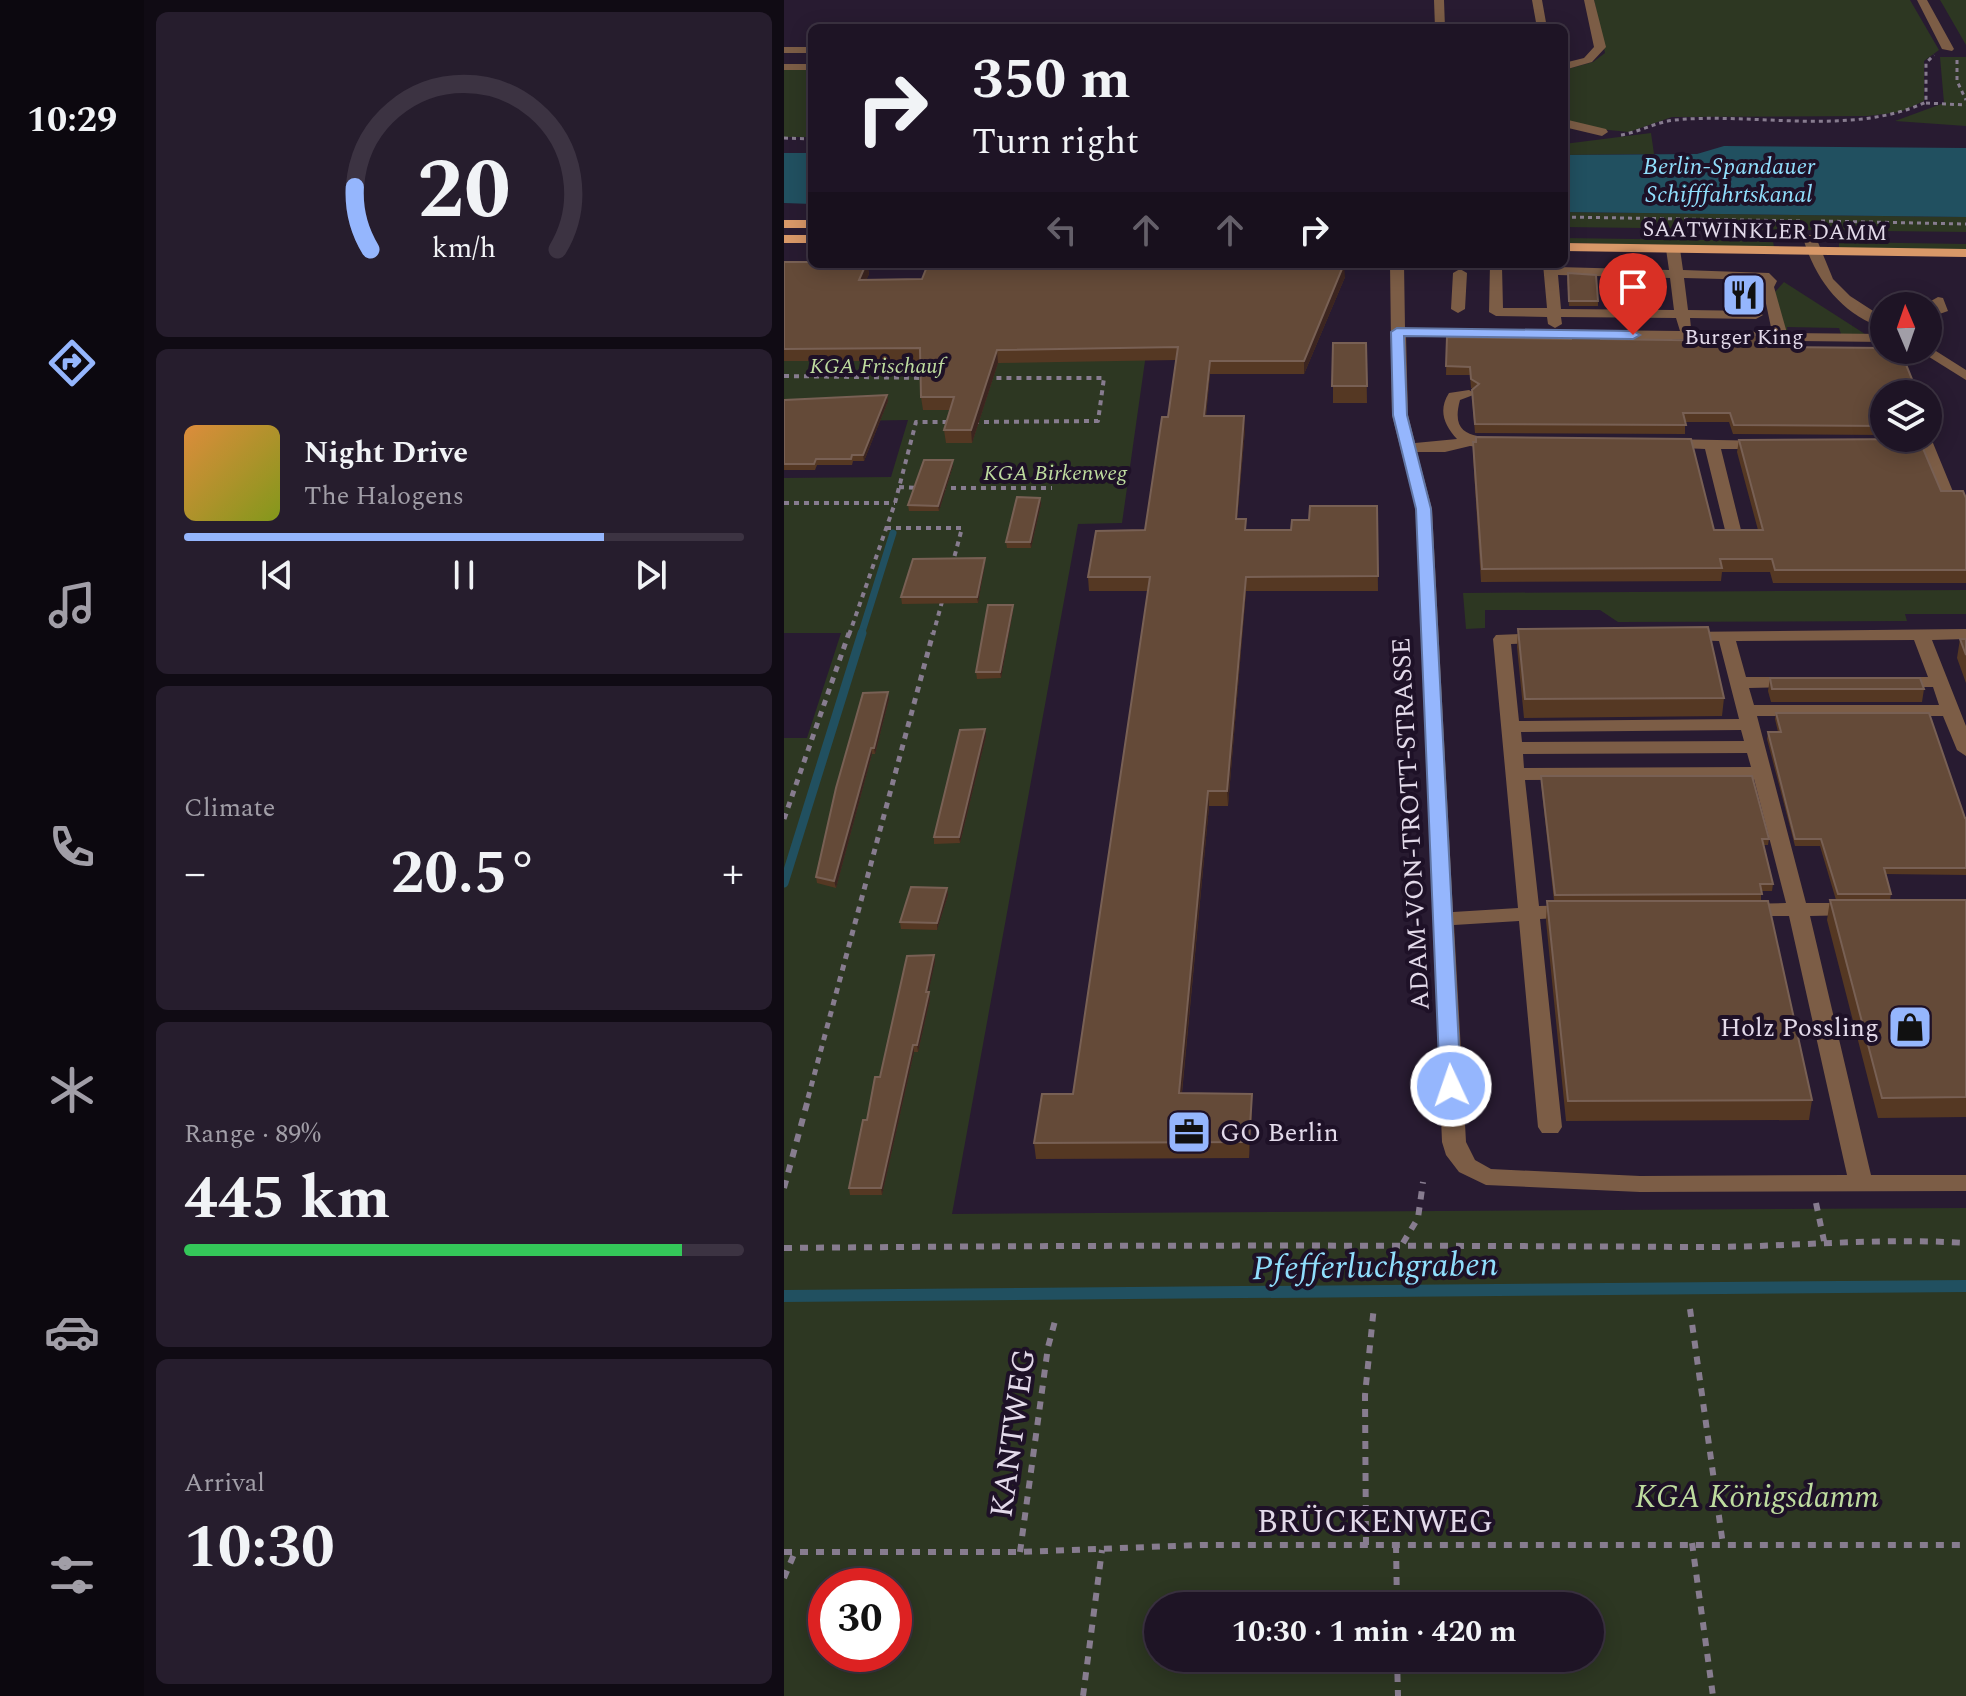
<!DOCTYPE html>
<html lang="en">
<head>
<meta charset="utf-8">
<style>
	:root { --surface:#1e1425; --page:#261d2d; --text:#f1f3f6; --muted:#a19ea7; --line:#3c3342; --accent:#95b6fd }
	body { margin:0; font-family:Spectral,serif; background:var(--page); color:var(--text); height:100vh; display:flex; flex-direction:column; font-size:30px; white-space:nowrap }
	* { box-sizing:border-box; margin:0 }
	p { font-size:26px; color:var(--muted) }
	.icon { flex:none; width:44px; height:44px; fill:none; stroke:currentColor; stroke-width:2; stroke-linecap:round; stroke-linejoin:round }
	.map { position:relative; flex:1; overflow:hidden }
	.drawer { display:flex; flex-direction:column; gap:12px; padding:12px; background:#100b14; width:640px }
	.drawer>* { flex:none }
	.guide { position:absolute; left:24px; top:24px; width:760px; height:244px; border-radius:12px; box-shadow:0 4px 20px #0003,0 0 0 2px var(--line); background:#1e1425; color:var(--text); overflow:hidden }
	.needle { width:52px; rotate:358deg }
	.fabs { position:absolute; left:1086px; top:292px; display:grid; gap:16px }
	.fabs a { display:grid; place-items:center; width:72px; height:72px; border-radius:50%; background:var(--surface); box-shadow:0 4px 20px #0003,0 0 0 2px var(--line); font-size:40px }
	.speed { position:absolute; left:24px; top:1568px; display:flex; gap:16px; font-size:40px; font-weight:700; text-align:center }
	.speed>* { display:grid; place-content:center; width:104px; height:104px; border-radius:50%; background:var(--surface); box-shadow:0 4px 20px #0003,0 0 0 2px var(--line); line-height:1 }
	.speed .limit { border:12px solid #d22; background:#fff; color:#111 }
	.pin { position:absolute; display:grid; place-items:center; width:68px; height:68px; color:#fff; margin:-82px -34px; border-radius:50% 50% 50% 0; rotate:-45deg; box-shadow:0 0 8px #0007 }
	.pin .icon { rotate:45deg }
	.me { position:absolute; width:88px; margin:-44px; rotate:357deg; stroke-linejoin:round; filter:drop-shadow(0 0 6px #0008) }
	.turn { display:flex; align-items:center; gap:28px; height:168px; padding:0 32px; font-size:36px }
	.turn .icon { width:104px; height:104px; stroke-width:2.5 }
	.turn b { display:block; font-size:56px; line-height:68px }
	.lanes { display:flex; align-items:center; height:76px; padding:0 32px; background:#0003; justify-content:center; gap:40px; direction:ltr }
	.lanes .off { opacity:.35 }
	.big { font-size:60px; font-weight:700; line-height:1.1 }
	.drawer .card { flex:1; display:flex; flex-direction:column; justify-content:center; gap:12px; min-width:0; padding:0 28px; border-radius:12px; background:var(--page) }
	.drawer .dial { align-items:center; gap:0 }
	.dial svg { height:208px; overflow:visible; fill:none; stroke:var(--line); stroke-width:7; stroke-linecap:round; text-anchor:middle }
	.dial text { fill:var(--text); stroke:none }
	.song { display:flex; align-items:center; gap:24px }
	.cover { width:96px; height:96px; border-radius:12px; background:linear-gradient(135deg,hsl(30 70% 55%),hsl(70 70% 35%)) }
	.played { height:8px; border-radius:4px; background:linear-gradient(90deg,var(--accent) 75%,var(--line) 75%) }
	.keys { display:flex; justify-content:space-around; direction:ltr }
	.heat { display:flex; justify-content:space-between; align-items:center; font-size:44px; direction:ltr }
	.charge { height:12px; border-radius:6px; background:linear-gradient(90deg,#34c759 89%,var(--line) 0) }
	.trip { position:absolute; left:360px; top:1592px; width:460px; height:80px; border-radius:40px; background:var(--surface); box-shadow:0 4px 20px #0003,0 0 0 2px var(--line); font-weight:700; line-height:80px; text-align:center }
	main { display:flex; flex:1; min-height:0 }
	.menu { display:flex; flex-direction:column; width:144px; justify-content:space-around; align-items:center; background:#0c080f; color:var(--muted) }
	.menu .icon { width:56px; height:56px }
	.menu .current { color:var(--accent) }
	.menu b { font-size:36px; color:var(--text) }
	.map>svg:first-child { display:block }
</style>
</head>
<body>
<main>
<nav class="menu">
<b>10:29</b>
<svg class="icon current" aria-label="directions" viewBox="0 0 24 24"><path d="M12 3l9 9-9 9-9-9zM9 14v-3h6M13 9l2 2-2 2"/></svg>
<svg class="icon" aria-label="music" viewBox="0 0 24 24"><path d="M9 18V5l10-2v13"/><circle cx="6" cy="18" r="3"/><circle cx="16" cy="16" r="3"/></svg>
<svg class="icon" aria-label="phone" viewBox="0 0 24 24"><path d="M5 4h4l2 5-3 2q2 4 5 5l2-3 5 2v4C11 20 4 13 5 4z"/></svg>
<svg class="icon" aria-label="climate" viewBox="0 0 24 24"><path d="M12 3v18M4 7l16 10M4 17L20 7"/></svg>
<svg class="icon" aria-label="car" viewBox="0 0 24 24"><path d="M5 17H2v-5l4-1 3-4h7l3 4 3 1v5h-3M9 17h6M6 11h13"/><circle cx="7" cy="17" r="2"/><circle cx="17" cy="17" r="2"/></svg>
<svg class="icon" aria-label="filters" viewBox="0 0 24 24"><path d="M4 7h16M4 17h16"/><circle cx="9" cy="7" r="2"/><circle cx="15" cy="17" r="2"/></svg>
</nav>
<section class="drawer">
<div class="card dial"><svg viewBox="0 0 100 80">
<path d="M14 69A42 42 0 1 1 86 69"/>
<path d="M14 69A42 42 0 0 1 8 45" stroke="#95b6fd"/>
<text x="50" y="56" font-size="32" font-weight="700">20</text>
<text x="50" y="72" font-size="11">km/h</text>
</svg></div>
<div class="card">
<div class="song"><i class="cover"></i><div><b>Night Drive</b><p>The Halogens</p></div></div>
<div class="played"></div>
<div class="keys"><svg class="icon" aria-label="previous" viewBox="0 0 24 24"><path d="M18 5L8 12l10 7zM5 5v14"/></svg><svg class="icon" aria-label="pause" viewBox="0 0 24 24"><path d="M8 5v14M16 5v14"/></svg><svg class="icon" aria-label="next" viewBox="0 0 24 24"><path d="M6 5l10 7-10 7zM19 5v14"/></svg></div>
</div>
<div class="card"><p>Climate</p>
<div class="heat"><a>−</a><b class="big">20.5°</b><a>+</a></div>
</div>
<div class="card"><p>Range · 89%</p><b class="big">445 km</b><div class="charge"></div></div>
<div class="card"><p>Arrival</p><b class="big">10:30</b></div>
</section>
<div class="map">
<svg width="1182" height="1696" viewBox="0 0 1182 1696">
	<rect width="100%" height="100%" fill="#281b31"/>
	<path fill="#2d3722" fill-rule="evenodd" d="M810 0H1126L1155 50 1140 61V101L1116 112 1084 116 888 117 845 132 814 129 780 121V70L809 62 821 53Z
		M1156 0H1182V45L1159 5Z
		M1156 57H1182V126L1111 121 1160 103Z
		M0 70H28V137H0Z
		M867 133 870 154 780 155V144Z
		M780 212 1182 217V232L780 227Z
		M780 238 989 241 990 247 780 243Z
		M1055 242 1182 244V250L1055 248Z
		M1000 282 1081 334H1057L1055 328 1003 327 1004 334 1001 333 990 293Z
		M0 310 363 347 338 523 294 524 168 1214 1182 1208V1696H0V738H23L57 633H0V478L107 477 124 420 62 421 0 415ZM42 1586H110V1654H42ZM374 1606H806V1658H374Z
		M1182 590V614H1121L1123 621 834 622 816 610H701V628L682 629 679 593Z"/>
	<path fill="#215060" d="M940 146 1182 148V217L780 212V155L913 154Z
		M0 153H28V204L0 203Z"/>
	<g fill="none" stroke-linecap="round" stroke-linejoin="round">
		<path stroke="#215060" stroke-width="7" d="M77 635 109 533"/>
		<path stroke="#215060" stroke-width="9" d="M0 883 78 633"/>
		<path stroke="#215060" stroke-width="12" d="M0 1296 1182 1286"/>
		<path stroke="#877c8f" stroke-width="3" stroke-dasharray="4 4" stroke-linecap="butt" d="M1173 60V81L1182 100
			M1142 103 1182 105
			M837 135C855 132 872 122 891 120 970 112 1068 137 1142 102V63L1150 55
			M0 138 28 139
			M780 217 1019 221
			M1037 221 1182 224"/>
		<path stroke="#877c8f" stroke-width="4" stroke-dasharray="5 5" stroke-linecap="butt" d="M0 376 143 378
			M190 422 314 421 320 378H205
			M115 487 135 488
			M157 488H268
			M0 503H111
			M102 528H178L169 562
			M65 635 111 503 132 422H168
			M149 635 159 598"/>
		<path stroke="#877c8f" stroke-width="5" stroke-dasharray="6 6" stroke-linecap="butt" d="M0 819 65 633
			M24 1098 149 633"/>
		<path stroke="#877c8f" stroke-width="6" stroke-dasharray="8 8" stroke-linecap="butt" d="M0 1188 25 1096
			M1032 1203 1040 1241
			M619 1243 634 1218 639 1182
			M0 1248C302 1245 603 1245 905 1247 997 1248 1089 1237 1182 1243
			M906 1309 939 1545
			M908 1543 929 1696
			M582 1545 581 1395 590 1306
			M612 1545 613 1606
			M0 1552H236L416 1545H1182
			M236 1552 264 1347 271 1321
			M0 1578 11 1552
			M613 1658 614 1696
			M299 1696 318 1550"/>
		<path fill="#7c5d46" fill-rule="evenodd" d="M650 0H660L661 28H651Z
			M748 0H758L763 28H753Z
			M800 0H810L822 47 808 62 780 70V63L800 58 810 47Z
			M1133 0H1143L1170 49 1168 51 1158 49Z
			M0 47H28V53H0Z
			M0 64H28V70H0Z
			M780 119 822 129 824 132 818 136 780 127Z
			M1021 235H1031L1049 279 1066 296 1100 318V328C1058 315 1031 279 1019 238Z
			M889 245 896 249 899 270 985 273 993 281 990 287 1003 333 1100 334V342L622 336 624 415 631 443 673 439C660 425 654 410 665 393L685 390 692 394 676 400C663 447 707 431 724 444L716 449 686 446 661 452H633L648 509 669 912 734 908 709 639 712 635 758 633 767 638 758 643 727 644 735 721 955 719 935 641 896 640 893 636 896 632 1182 629V639L1148 640 1182 726V756L1173 750 1159 716H973L1022 903H1070L1080 909 1070 915 1026 916 1087 1175H1182V1191L856 1192 702 1185 675 1172 662 1155 658 1142 655 1069 632 509 608 415 606 264H620L621 328 896 331 892 318 777 317 778 324 771 328 764 324 763 317 712 316 705 312 706 264 718 267 719 308H763L759 264H773V267L885 270 882 249ZM774 275 886 278 890 310 777 309ZM900 278 977 280 988 332 904 331 907 328 906 318 972 319 979 315 972 311 904 310ZM1130 640 1144 677H1111L1102 682 1111 687H1149L1155 705H970L965 688 1011 687 1020 682 1011 677H962L952 641ZM957 730 960 741 738 742 737 732ZM963 753 967 767 740 768 739 754ZM970 779 1002 903 958 904 948 910 958 916H1005L1063 1175 856 1176 707 1169 691 1160 682 1142 670 925 735 921 754 1127 758 1133H774L778 1127 756 919 790 917 800 911 790 905 755 906 741 780Z
			M676 269 683 273 681 309 674 313 667 309 669 273Z
			M1154 297 1159 298 1164 311 1144 318V310L1149 309 1147 301Z
			M1144 346 1182 370V380L1134 350H1144Z
			M1141 438 1149 443 1172 499 1170 502H1158L1156 499 1135 448H1110L1102 443 1110 438Z
			M880 439 987 441 990 444 982 449H937L957 530 955 533 949 535 941 530 921 449 875 447 872 444Z"/>
		<path fill="#d89868" fill-rule="evenodd" d="M0 220H28V228H0Z
			M0 235H28V243H0Z
			M780 243 1182 249V257L780 251Z"/>
	</g>
	<path fill="#553823" d="M0 262 28 264H83L85 274 82 280 561 277 520 374H426L422 416 461 430 453 519 462 530H507L525 520 593 506 594 591H462L444 806H425L398 1093 468 1094V1110L465 1158 252 1159 250 1143 289 1094 364 591H305L304 577 361 530 384 417 392 360 214 363 188 443H162L160 430 166 410H139L137 397 136 361H0Z
		M942 277 980 298 979 304H977V310L945 308 942 282Z
		M783 278 814 301V306H785Z
		M787 333 817 339 952 341 953 335 988 347 1100 394V435L949 434 945 422H901V434L691 433 688 399 689 389 687 388 686 375H662L663 337 787 339Z
		M549 343H582L583 403H549Z
		M103 395 104 401 80 461H69L68 465H33L31 470H0V400Z
		M955 440 1157 491 1182 498V583H989L986 572H938L937 581 697 582 689 455V442L930 530H974L953 452Z
		M169 460V466L155 511H125L124 505Z
		M256 498 257 504 247 548H223L222 542Z
		M201 564 194 603 118 604 117 597Z
		M229 611 217 678 193 679 192 672Z
		M734 629 940 698 938 716 740 718 733 647Z
		M1176 639H1182V683L1173 658Z
		M986 678 1140 689 1138 702H987L984 691Z
		M105 699 91 754H88L52 888 33 883 32 877Z
		M992 713 1182 818V875L1101 874 1107 894 1106 900H1182V1117L1094 1118 1043 920 1046 900H1052L1036 846H1011L983 739 984 732H994L991 719Z
		M202 736 176 843 150 844V837Z
		M757 776 985 839 984 845H980L989 884 988 891H977V901L1028 1100 1025 1120 782 1121 762 921 763 901H770L757 783Z
		M163 888 164 895 153 930 117 929 116 922Z
		M150 955 151 962 144 992 146 999 134 1052H130L98 1195H66L65 1188 96 1077Z"/>
	<path fill="#3c2520" d="M82 264H83L85 274 77 292 75 280Z
		M560 264 561 277 520 374V361Z
		M213 350 214 363 188 443 187 430Z
		M426 361V374L420 430V416Z
		M103 395 104 401 80 461 79 455Z
		M460 416 461 430 452 532V519Z
		M169 460V466L155 511 154 506Z
		M256 498 257 504 247 548 246 542Z
		M201 558V564L194 603 193 597Z
		M462 577V591L444 806 443 791Z
		M229 605V611L217 678 216 672Z
		M104 692 105 699 91 754 90 748Z
		M201 729 202 736 176 843 175 837Z
		M87 748 88 754 52 888 50 881Z
		M424 791 425 806 396 1110 395 1093Z
		M163 888 164 895 153 930V923Z
		M150 955 151 962 143 999 142 992Z
		M145 992 146 999 134 1052 133 1045Z
		M129 1045 130 1052 98 1195 97 1188Z
		M468 1094V1110L465 1158V1142Z"/>
	<path fill="#644a38" stroke="#786054" stroke-width="2" d="M0 262H28V264H82L75 280 138 279 144 264H560L520 361H426L420 416H460L452 519H462L461 530H507L508 520H525L526 506H593L594 576 462 577 443 791H424L395 1093 468 1094 465 1142 250 1143 258 1094H289L366 577H304L312 531 361 530 378 417H384L394 347 213 350 187 430H160L170 397H137L136 348 0 349Z
		M784 273 812 275 814 301H785Z
		M942 277 975 278 980 298H976L977 305 946 302Z
		M787 333H817V339L954 341 953 335H985L988 347 1100 348V350H1104L1121 362 1134 394H1100V426L950 425 946 413H899L902 425 691 424 688 390 695 384 687 379 686 367 662 366 663 337 787 339Z
		M549 343H582L583 386H548Z
		M103 395 79 455H68L67 459H32L30 464H0V400Z
		M692 437 907 439 930 530H979L955 440 1135 439 1157 491H1179L1182 498V570H991L988 559H936L938 568 698 569 689 442H692Z
		M140 460H169L154 506 124 505Z
		M233 497 256 498 246 542H222Z
		M201 558 193 597H117L129 559Z
		M204 605H229L216 672H192Z
		M924 627 940 698 741 699 734 629Z
		M1176 639H1182V655Z
		M986 678H1136L1140 689H988Z
		M104 692 90 748H87L50 881 32 877 52 788 79 693Z
		M992 713H1145L1181 818H1182V868H1100L1107 894H1054L1037 839H1011L984 732H997Z
		M201 729 175 837H150L176 730Z
		M757 776H968L985 839H978L989 884H976L978 894 771 895Z
		M127 887 163 888 153 923 116 922Z
		M1046 900H1182V1097L1098 1098Z
		M763 901H984L1028 1100 784 1101Z
		M150 955 142 992H145L133 1045H129L97 1188H65L79 1120H83L91 1077H96L123 956Z"/>
	<path fill="#95b6fd" stroke="#6176a4" stroke-width="2" d="M613 328 849 331 856 335 849 339 620 336 623 415 647 509 677 1086 674 1091H659L656 1086 632 509 609 415 607 332Z"/>
	<defs>
		<g id="restaurant-square" transform="scale(2.3)"><rect x="-9" y="-9" width="18" height="18" rx="4" fill="#95b6fd" stroke="#1e1127"/><path d="M-5-6h1v4h1v-4h1v4h1v-4h1v5L-1.5 .5V6h-2V.5L-5-1ZM5-6V6H3V1.5H1.5Q1.5-4 5-6Z" fill="#111"/></g>
		<g id="shop-square" transform="scale(2.3)"><rect x="-9" y="-9" width="18" height="18" rx="4" fill="#95b6fd" stroke="#1e1127"/><path d="M-5-2.5h2.3a2.7 3.5 0 0 1 5.4 0H5L5.5 6h-11ZM-1.5-2.5h3a1.5 2.3 0 0 0-3 0Z" fill="#111"/></g>
		<g id="office-square" transform="scale(2.3)"><rect x="-9" y="-9" width="18" height="18" rx="4" fill="#95b6fd" stroke="#1e1127"/><path d="M-6-3h4V-5.5h4V-3h4V5H-6ZM-1-4.5V-3h2v-1.5ZM-6 0V1H6V0Z" fill="#111"/></g>
	</defs>
	<g fill-rule="evenodd">
		<use href="#restaurant-square" x="960" y="295"/>
		<use href="#shop-square" x="1126" y="1027"/>
		<use href="#office-square" x="405" y="1132"/>
	</g>
	<g text-anchor="middle" stroke-width="8" stroke-linejoin="round" paint-order="stroke">
		<g font-size="22" fill="#e3daea" stroke="#1e1127">
			<text transform="translate(981 230) rotate(1)" y="8">SAATWINKLER DAMM</text>
		</g>
		<g font-size="22" fill="#e3daea" stroke="#1e1127">
			<text x="960" y="344">Burger King</text>
		</g>
		<g font-size="22" font-style="italic" fill="#bedc9f" stroke="#1e1127">
			<text x="93" y="373">KGA Frischauf</text>
			<text x="271" y="480">KGA Birkenweg</text>
		</g>
		<g font-size="24" font-style="italic" fill="#90defc" stroke="#1e1127">
			<text x="945" y="174">Berlin-Spandauer<tspan x="945" dy="28">Schifffahrtskanal</tspan></text>
		</g>
		<g font-size="26" fill="#e3daea" stroke="#1e1127">
			<text transform="translate(626 824) rotate(-93)" y="9">ADAM-VON-TROTT-STRASSE</text>
		</g>
		<g font-size="26" fill="#e3daea" stroke="#1e1127" text-anchor="end">
			<text x="1095" y="1036">Holz Possling</text>
			<text x="436" y="1141" text-anchor="start">GO Berlin</text>
		</g>
		<g font-size="32" fill="#e3daea" stroke="#1e1127">
			<text transform="translate(228 1433) rotate(-82)" y="11">KANTWEG</text>
			<text x="591" y="1532">BRÜCKENWEG</text>
		</g>
		<g font-size="32" font-style="italic" fill="#bedc9f" stroke="#1e1127">
			<text x="973" y="1507">KGA Königsdamm</text>
		</g>
		<g font-size="34" font-style="italic" fill="#90defc" stroke="#1e1127">
			<text transform="translate(591 1265) rotate(-1)" y="12">Pfefferluchgraben</text>
		</g>
	</g>
</svg>
<div class="fabs">
<a><svg class="needle" viewBox="-14 -14 28 28"><path d="M0-13l5 13h-10z" fill="#e53935"/><path d="M0 13l5-13h-10z" fill="#a19ea7"/></svg></a>
<a><svg class="icon" aria-label="layers" viewBox="0 0 24 24"><path d="M12 4l9 5-9 5-9-5zM3 14l9 5 9-5"/></svg></a>
</div>
<div class="speed"><div class="limit">30</div></div>
<div class="pin" style="left:849px;top:335px;background:#d93025"><svg class="icon" aria-label="arrive" viewBox="0 0 24 24"><path d="M6 21V4h12l-3 4 3 4H6"/></svg></div>
<svg class="me" style="left:667px;top:1086px" viewBox="-20 -20 40 40"><circle r="17" fill="#95b6fd" stroke="#fff" stroke-width="3"/><path d="M0-11L8 9 0 5-8 9z" fill="#fff"/></svg>
<div class="trip">10:30 · 1 min · 420 m</div>
<div class="guide">
<div class="turn"><svg class="icon" aria-label="right" viewBox="0 0 24 24"><path d="M7 20v-9h11M14 6l5 5-5 5"/></svg><div><b>350 m</b>Turn right</div></div>
<div class="lanes"><svg class="icon off" aria-label="left" viewBox="0 0 24 24"><path d="M17 20v-9H6M10 6l-5 5 5 5"/></svg><svg class="icon off" aria-label="ahead" viewBox="0 0 24 24"><path d="M12 20V5M6 11l6-6 6 6"/></svg><svg class="icon off" aria-label="ahead" viewBox="0 0 24 24"><path d="M12 20V5M6 11l6-6 6 6"/></svg><svg class="icon" aria-label="right" viewBox="0 0 24 24"><path d="M7 20v-9h11M14 6l5 5-5 5"/></svg></div>
</div>
</div>
</main>
</body>
</html>
